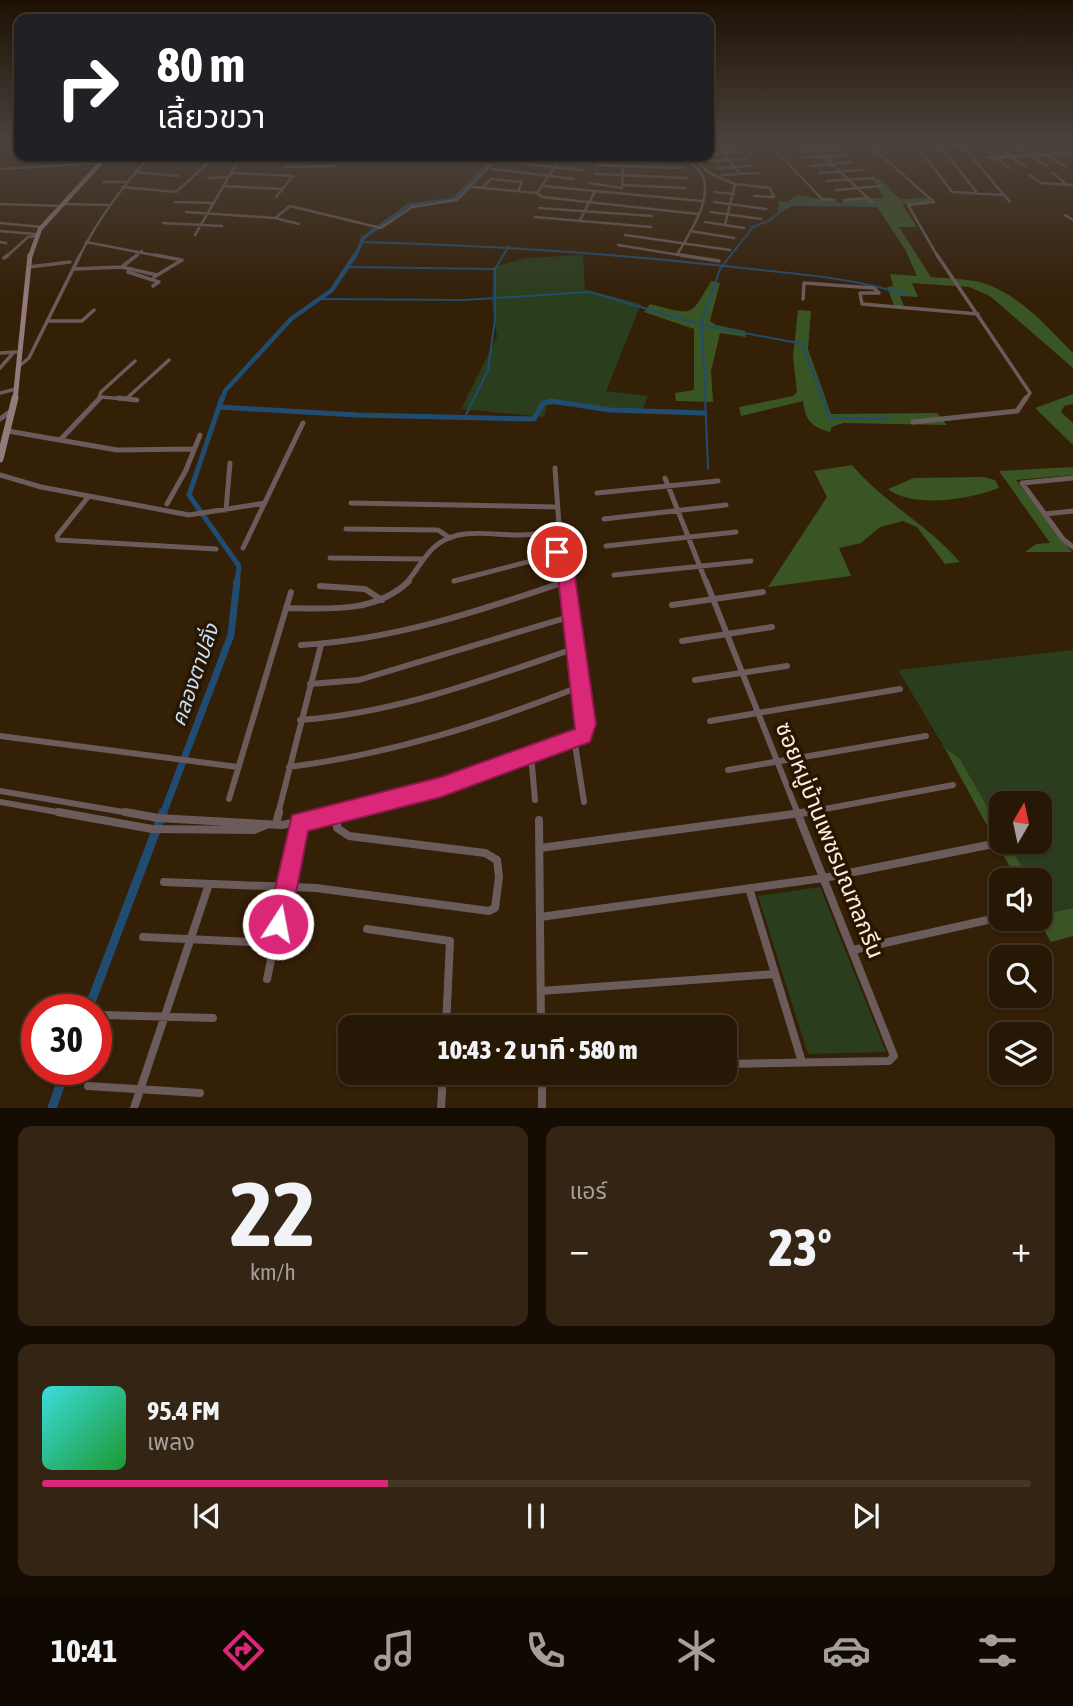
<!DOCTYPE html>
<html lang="th">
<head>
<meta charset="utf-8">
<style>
	:root { --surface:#271705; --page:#332413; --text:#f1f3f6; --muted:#a49f9a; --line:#433627; --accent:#db2777 }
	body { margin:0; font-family:"Asap Condensed","Noto Sans Thai",sans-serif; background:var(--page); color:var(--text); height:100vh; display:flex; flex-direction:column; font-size:26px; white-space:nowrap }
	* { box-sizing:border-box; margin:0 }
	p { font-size:23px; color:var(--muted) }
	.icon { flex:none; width:38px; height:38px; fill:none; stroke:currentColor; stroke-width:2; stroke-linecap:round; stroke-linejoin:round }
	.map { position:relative; height:1108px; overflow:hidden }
	.sheet { display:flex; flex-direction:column; gap:18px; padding:18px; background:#150d03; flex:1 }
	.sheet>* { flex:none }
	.guide { position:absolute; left:14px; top:14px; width:700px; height:147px; border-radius:14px; box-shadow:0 2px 5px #0004,0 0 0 2px var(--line); background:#202124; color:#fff; overflow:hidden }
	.needle { width:46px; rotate:9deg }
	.fabs { position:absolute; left:989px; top:791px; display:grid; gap:14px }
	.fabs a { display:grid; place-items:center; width:63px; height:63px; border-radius:14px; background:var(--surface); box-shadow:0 2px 5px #0004,0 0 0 2px var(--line); font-size:35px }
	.speed { position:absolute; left:21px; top:994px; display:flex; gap:14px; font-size:35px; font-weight:700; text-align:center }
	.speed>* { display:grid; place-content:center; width:91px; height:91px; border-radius:50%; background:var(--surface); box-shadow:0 2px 5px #0004,0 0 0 2px var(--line); line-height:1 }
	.speed .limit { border:10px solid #d22; background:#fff; color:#111 }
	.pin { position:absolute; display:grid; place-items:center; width:60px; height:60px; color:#fff; margin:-30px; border:4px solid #fff; border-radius:50%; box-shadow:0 2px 7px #0007 }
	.me { position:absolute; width:77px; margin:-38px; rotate:11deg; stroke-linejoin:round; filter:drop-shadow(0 0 5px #0008) }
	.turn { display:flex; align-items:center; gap:24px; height:147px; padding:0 28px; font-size:32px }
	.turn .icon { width:91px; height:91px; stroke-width:2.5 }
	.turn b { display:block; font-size:49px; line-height:60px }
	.big { font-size:52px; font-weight:800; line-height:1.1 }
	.sheet .widget { flex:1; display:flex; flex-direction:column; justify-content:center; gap:10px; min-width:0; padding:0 24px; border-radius:14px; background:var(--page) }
	.sheet .dial { align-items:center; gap:0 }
	.dial b { font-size:91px; line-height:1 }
	.song { display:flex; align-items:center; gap:21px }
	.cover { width:84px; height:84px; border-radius:10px; background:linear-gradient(135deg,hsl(180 70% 55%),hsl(130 70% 35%)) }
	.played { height:7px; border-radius:4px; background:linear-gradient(90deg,var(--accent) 35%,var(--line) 35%) }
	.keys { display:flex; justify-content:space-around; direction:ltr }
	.heat { display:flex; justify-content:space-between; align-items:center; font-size:38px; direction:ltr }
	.sheet .tiles { flex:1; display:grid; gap:18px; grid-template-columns:1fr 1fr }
	.widget:last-child { grid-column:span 2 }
	.trip { position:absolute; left:338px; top:1015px; width:399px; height:70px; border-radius:14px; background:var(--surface); box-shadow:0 2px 5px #0004,0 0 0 2px var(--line); font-weight:800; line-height:70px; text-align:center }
	.menu { display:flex; height:112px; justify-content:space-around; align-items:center; background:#100902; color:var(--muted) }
	.menu .icon { width:49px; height:49px }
	.menu .active { color:var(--accent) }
	.menu b { font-size:32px; color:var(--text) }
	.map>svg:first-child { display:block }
</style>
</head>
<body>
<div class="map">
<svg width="1073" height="1108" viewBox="0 0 1073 1108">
	<rect width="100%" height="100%" fill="#341f07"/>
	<path fill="#2a3d1c" d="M583 255 585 289 641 304 606 391 648 396 641 414 555 404 547 406 544 417 461 409 497 337 492 303 493 267 527 258Z
		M1073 650V908L1049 913 1040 897V880H1030L1007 842H1040V803H1001V831L960 759 944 747 898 670Z
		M820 887 886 1052 808 1054 758 896Z"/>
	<path fill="#3a5524" d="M878 178 900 199 927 198 932 202 902 204 917 227H899L931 277C949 279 969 278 986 284 1021 296 1048 328 1073 353V368L990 296 969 287 912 283 918 297 900 296 905 309 895 308 887 287 893 286 890 274 917 276 905 249 877 207 792 206 777 215 779 201 787 202 797 195 843 203 842 199 884 198 873 179Z
		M711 281 720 283 710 321 716 325 745 331 746 337 720 333 711 371 713 402 676 401 675 393 694 390V329L644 312 650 304C692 314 689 320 711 281Z
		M798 310 811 311 808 349 831 414 937 413 947 425 843 423 832 427 830 432C811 427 806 421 803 401L741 416 739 407 793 396 797 392 793 357Z
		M1073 394V404L1064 406 1061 412 1073 423V445L1035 408Z
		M852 465C883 502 928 525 960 562L945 564 917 527 903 521 880 527 861 543 839 548 851 576 768 587 827 497 814 471Z
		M1073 467V475L1016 480 1072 552H1025L1036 544 1050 543 999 471Z
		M983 477 995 480 999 488C970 499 913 509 888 489L914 478Z
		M944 747 960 759 1001 831V842H1007L1030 880H1017Z
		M1040 897 1049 913 1073 908V936L1051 942 1038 919Z"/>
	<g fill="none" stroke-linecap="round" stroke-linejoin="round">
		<path stroke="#214c72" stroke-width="2" d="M361 242C486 245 609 253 734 267 792 274 851 277 907 295
			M350 267 495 269
			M320 299 464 300 590 292 702 325 803 344 829 418 890 419
			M465 417 488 370 495 319V269L509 246
			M708 469 702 321 720 269 753 227 770 220 791 203 880 205"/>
		<path stroke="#214c72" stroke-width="3.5" d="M355 257 363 238 409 205 454 199 495 156"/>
		<path stroke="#214c72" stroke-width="4.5" d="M222 400 225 391 291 319 332 290 355 255"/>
		<path stroke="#214c72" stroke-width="5" d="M222 398 189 495 239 566 237 582
			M219 407 357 415 534 419 543 403 551 401 610 410 704 413"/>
		<path stroke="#214c72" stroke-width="7" d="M163 814 231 635 237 581"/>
		<path stroke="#214c72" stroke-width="9" d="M88 1010 163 812
			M52 1108 66 1069"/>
		<path stroke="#6c5b5b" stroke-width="2.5" d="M714 143 740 174
			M769 143 822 199 835 200
			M810 143 872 202
			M867 143 934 202 908 205 938 257
			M915 143 952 192 1004 195 1010 202
			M960 143 1004 195
			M795 144 804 143
			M905 144 973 146
			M939 145 978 194
			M1016 146 1046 166
			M709 147 735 146
			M998 148 1026 167
			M797 151 840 148
			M988 151 1009 168
			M709 154 741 152
			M1045 154 1066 167
			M195 156 208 157
			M392 156 447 160
			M522 156 582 162
			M607 156 618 157
			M690 156 711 174 735 184 725 225
			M628 157 667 159
			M448 158 486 159 491 156
			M692 158 705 157
			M803 158 847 155
			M987 158 1073 153
			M291 160H317
			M499 161 582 170
			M559 161 537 193 542 197 698 214
			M710 161 747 159
			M596 165 682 168
			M811 166 852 162
			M286 167 335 166
			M716 168 752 166
			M0 169 100 163
			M493 169 574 179
			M135 172 178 176
			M1052 172 1066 184
			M231 173 293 176
			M819 173 864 170
			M595 174 687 178
			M722 175 758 173
			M1029 175 1041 183 1073 185
			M208 178 229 177
			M827 181 874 178
			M103 182H126
			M589 183 622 188 624 159
			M735 184 770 188 774 197 754 196
			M622 185 686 188
			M223 186 282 189
			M542 186 701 201
			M122 187 176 192 216 156
			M473 187 537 193
			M482 188 491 179 522 182 518 191
			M836 190 881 186
			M715 192 734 194
			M276 197 293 176
			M845 200 868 198
			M175 202 214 203
			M714 202 766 209
			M0 204 61 206
			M63 204 109 205
			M539 208 652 216
			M186 212 275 218 299 224
			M711 212 761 219
			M1065 215 1073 220
			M535 217 651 227
			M275 218 290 206 381 228 412 207 457 200 499 156
			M580 220 595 191
			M705 222 744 228
			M0 223 42 227
			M163 223 222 226
			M0 231 35 234
			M690 231 734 238
			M195 235 241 156
			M625 235 730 250
			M0 242 6 243
			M86 242 164 257
			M618 245 692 257
			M677 255C688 235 714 199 702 175 698 167 688 161 681 156
			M6 257 28 237 36 236
			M79 257C98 219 122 187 150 156
			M135 257 142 251"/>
		<path stroke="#6c5b5b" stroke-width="3.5" d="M155 255 182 260
			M681 255 719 261
			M937 255 1030 393 1025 400
			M4 258 8 255
			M123 266 137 255
			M29 267 70 262
			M73 269 122 267 157 275
			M128 272 159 282 153 286
			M154 277 182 260
			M803 299 804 283 874 288 879 293H860L862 304 978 314
			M47 321H82L94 310
			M0 353 16 352
			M18 367 29 358 80 255
			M0 368 14 352
			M0 393 16 389
			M101 397 137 400
			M126 399 169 360
			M98 400 101 392 135 361"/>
		<path stroke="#6c5b5b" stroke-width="5" d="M118 398 137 400
			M0 419 11 411
			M913 422 1017 411 1026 398
			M8 431 117 450 194 449
			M61 439 100 398
			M0 475 41 487 189 515 265 503
			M665 478 706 582
			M1073 478 1022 483 1063 539 1073 547
			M597 493 718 481
			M89 496 57 536 58 540 216 549
			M351 503 558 507
			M167 504 186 470 200 435
			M226 510 230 463
			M1045 514 1073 511
			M604 519 726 505
			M346 529 438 530 450 538
			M606 546 736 532
			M243 548 303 423
			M330 558 422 559
			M614 575 751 561
			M454 581 562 553 566 582
			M407 582C418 570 424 554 438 544 473 519 523 549 559 525L555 468
			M563 582 567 581"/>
		<path stroke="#6c5b5b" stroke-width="6" d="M706 581 798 814
			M320 586 365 589 382 600
			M672 605 763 592
			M286 608C330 609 376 613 409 581
			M682 641 772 627
			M301 645C394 640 479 611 567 581
			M695 680 787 666
			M310 684 359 680 572 616
			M300 720C397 713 485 679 576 648
			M710 721 900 689
			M0 736 238 767
			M574 738 584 802
			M531 755 535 800
			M289 767C391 754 486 724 581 686
			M728 770 926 736
			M0 791 135 814
			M229 799 291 592
			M0 802 68 814
			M278 814 321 645
			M343 814 584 735 586 724 566 581
			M798 814 953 785"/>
		<path stroke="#6c5b5b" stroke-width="8" d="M58 812 152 829 254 830 266 825
			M125 812 158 818 282 825 349 812
			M539 820 541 1027
			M276 824 279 812
			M540 848 808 812
			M164 882 316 888 489 911 495 908 499 877 497 860 485 853 349 836 337 828 338 815
			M749 888 802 1062
			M540 917 824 878 988 845
			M367 929 450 941 446 1027
			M143 937 274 943
			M853 950 1001 917
			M267 979 300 823
			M541 991 775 974
			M104 1015 213 1018
			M447 1020 493 1021
			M724 1064 889 1061 894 1056 797 812
			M542 1073V1108
			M88 1086 200 1093
			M134 1108 209 884
			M441 1108 443 1073"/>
		<path stroke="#947a7a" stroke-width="4.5" d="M30 257 40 229 107 156"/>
		<path stroke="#947a7a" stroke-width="5" d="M15 400 30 255"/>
		<path stroke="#947a7a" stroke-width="7" d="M0 459 15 398"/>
	</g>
	<linearGradient id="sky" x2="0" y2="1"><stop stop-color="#1d1104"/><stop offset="0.48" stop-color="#4a423c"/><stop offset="1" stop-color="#4a423c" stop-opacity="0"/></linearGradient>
	<rect width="1073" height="298" fill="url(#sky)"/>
	<path fill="#db2777" stroke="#8e194d" stroke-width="2" d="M557 545 572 556 596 724 590 742 441 797 308 831 290 924 286 932 278 936 270 932 267 924 292 815 441 777 575 729 556 559 549 552Z"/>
	<g text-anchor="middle" stroke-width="7" stroke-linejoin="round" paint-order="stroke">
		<g font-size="21" font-style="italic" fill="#c6e0f9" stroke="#291600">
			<text transform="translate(195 675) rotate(-71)" y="7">คลองตาปลั่ง</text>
		</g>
		<g font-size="23" fill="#fceee0" stroke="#291600">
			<text transform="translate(830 840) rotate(68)" y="8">ซอยหมู่บ้านเพชรมณฑลกรีน</text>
		</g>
	</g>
</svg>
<div class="fabs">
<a><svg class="needle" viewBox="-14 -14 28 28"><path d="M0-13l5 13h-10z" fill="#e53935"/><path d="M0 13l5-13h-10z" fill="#a49f9a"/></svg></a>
<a><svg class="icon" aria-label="sound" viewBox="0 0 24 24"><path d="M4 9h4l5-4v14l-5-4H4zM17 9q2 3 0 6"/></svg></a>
<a><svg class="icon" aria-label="search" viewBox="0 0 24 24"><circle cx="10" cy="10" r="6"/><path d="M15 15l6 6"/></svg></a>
<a><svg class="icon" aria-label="layers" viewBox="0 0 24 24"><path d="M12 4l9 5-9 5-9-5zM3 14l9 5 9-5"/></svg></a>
</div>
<div class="speed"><div class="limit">30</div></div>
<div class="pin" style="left:557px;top:552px;background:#d93025"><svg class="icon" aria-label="arrive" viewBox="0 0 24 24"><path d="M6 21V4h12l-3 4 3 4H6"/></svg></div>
<svg class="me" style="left:278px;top:924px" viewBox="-20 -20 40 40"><circle r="17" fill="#db2777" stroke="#fff" stroke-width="3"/><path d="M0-11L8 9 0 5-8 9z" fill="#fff"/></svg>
<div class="trip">10:43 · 2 นาที · 580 m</div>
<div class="guide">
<div class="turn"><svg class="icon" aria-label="right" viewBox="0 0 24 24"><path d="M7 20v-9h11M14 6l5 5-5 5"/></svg><div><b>80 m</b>เลี้ยวขวา</div></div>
</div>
</div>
<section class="sheet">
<div class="tiles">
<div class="widget dial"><b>22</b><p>km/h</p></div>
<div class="widget"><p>แอร์</p>
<div class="heat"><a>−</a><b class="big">23°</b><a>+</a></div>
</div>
<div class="widget">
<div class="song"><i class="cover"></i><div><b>95.4 FM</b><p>เพลง</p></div></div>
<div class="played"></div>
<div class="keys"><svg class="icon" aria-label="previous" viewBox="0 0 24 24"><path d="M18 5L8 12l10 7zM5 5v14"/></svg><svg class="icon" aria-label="pause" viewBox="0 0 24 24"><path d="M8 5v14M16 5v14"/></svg><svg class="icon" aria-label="next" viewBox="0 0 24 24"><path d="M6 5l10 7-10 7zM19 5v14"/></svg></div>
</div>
</div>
</section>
<nav class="menu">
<b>10:41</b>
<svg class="icon active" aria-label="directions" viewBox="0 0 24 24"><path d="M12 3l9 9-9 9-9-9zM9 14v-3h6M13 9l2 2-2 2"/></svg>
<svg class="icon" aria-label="music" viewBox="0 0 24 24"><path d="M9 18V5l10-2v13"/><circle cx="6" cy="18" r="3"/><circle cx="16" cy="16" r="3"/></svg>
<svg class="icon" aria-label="phone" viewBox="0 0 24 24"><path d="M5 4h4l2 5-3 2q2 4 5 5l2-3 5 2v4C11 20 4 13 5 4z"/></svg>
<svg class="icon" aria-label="climate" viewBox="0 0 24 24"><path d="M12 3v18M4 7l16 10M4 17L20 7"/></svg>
<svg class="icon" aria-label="car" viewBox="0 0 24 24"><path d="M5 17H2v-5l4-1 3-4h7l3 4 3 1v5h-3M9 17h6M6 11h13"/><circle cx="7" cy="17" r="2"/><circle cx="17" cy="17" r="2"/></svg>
<svg class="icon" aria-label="filters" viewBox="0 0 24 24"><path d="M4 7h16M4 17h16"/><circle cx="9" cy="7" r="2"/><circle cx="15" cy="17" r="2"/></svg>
</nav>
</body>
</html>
